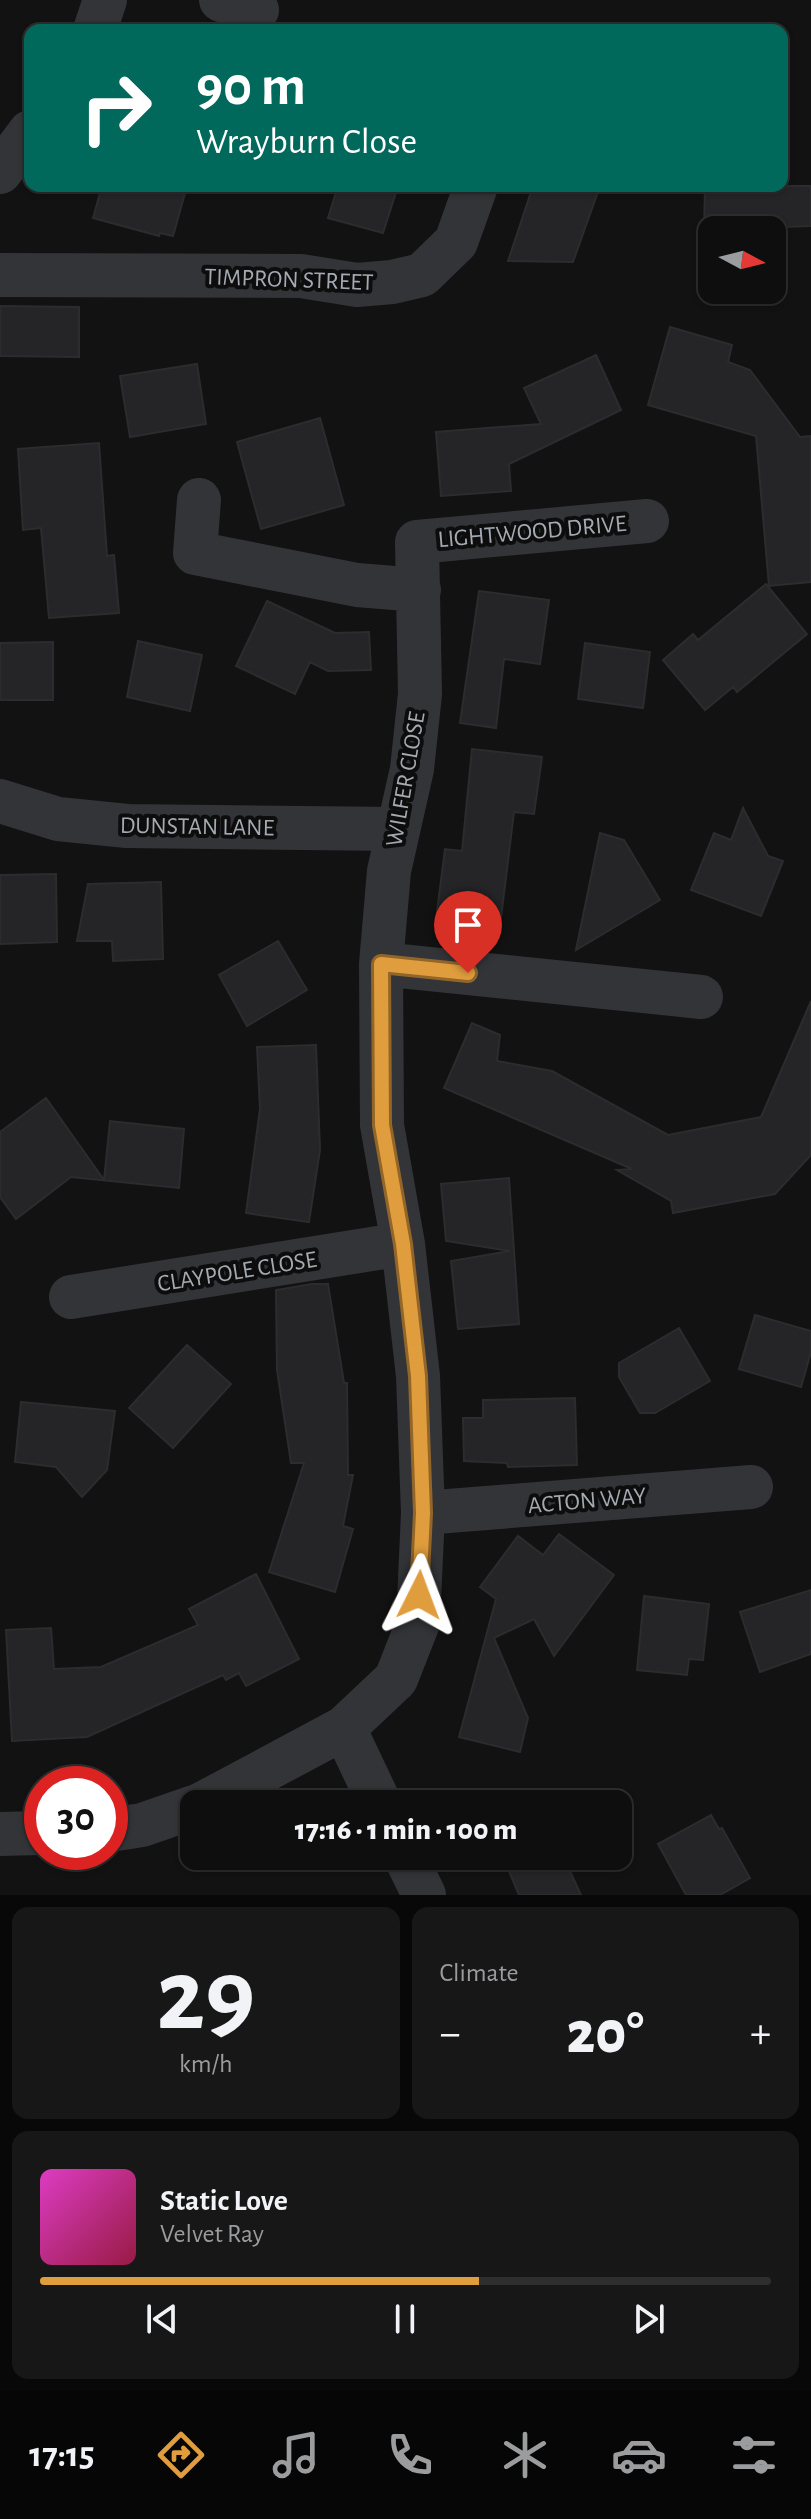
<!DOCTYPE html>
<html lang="en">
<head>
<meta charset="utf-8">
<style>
	:root { --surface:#0e0e0e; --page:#171717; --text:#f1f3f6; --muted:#9b9c9e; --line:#2e2e2e; --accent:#e09d3d }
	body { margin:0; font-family:"Alegreya Sans",sans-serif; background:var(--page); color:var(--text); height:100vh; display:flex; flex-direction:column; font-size:30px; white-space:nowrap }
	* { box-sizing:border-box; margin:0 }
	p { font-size:26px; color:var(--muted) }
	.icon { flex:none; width:44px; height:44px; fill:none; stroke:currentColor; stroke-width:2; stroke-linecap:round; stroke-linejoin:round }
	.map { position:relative; height:1895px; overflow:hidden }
	.sheet { display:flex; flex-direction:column; gap:12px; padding:12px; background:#080808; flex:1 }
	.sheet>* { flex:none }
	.hud { position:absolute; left:24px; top:24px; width:764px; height:168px; border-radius:16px; box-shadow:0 2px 6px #0004,0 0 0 2px var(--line); background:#00695c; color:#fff; overflow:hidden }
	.needle { width:52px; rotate:97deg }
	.buttons { position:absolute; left:698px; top:216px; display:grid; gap:16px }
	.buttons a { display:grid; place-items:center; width:88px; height:88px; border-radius:16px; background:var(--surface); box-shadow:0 2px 6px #0004,0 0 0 2px var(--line); font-size:40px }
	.speed { position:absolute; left:24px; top:1766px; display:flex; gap:16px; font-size:40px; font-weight:700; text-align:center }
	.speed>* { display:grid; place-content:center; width:104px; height:104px; border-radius:50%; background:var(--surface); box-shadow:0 2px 6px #0004,0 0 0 2px var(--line); line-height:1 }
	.speed .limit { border:12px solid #d22; background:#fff; color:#111 }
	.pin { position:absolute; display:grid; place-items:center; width:68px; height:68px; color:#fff; margin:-82px -34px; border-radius:50% 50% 50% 0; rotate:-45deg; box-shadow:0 0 8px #0007 }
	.pin .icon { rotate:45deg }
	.me { position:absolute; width:88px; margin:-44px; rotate:3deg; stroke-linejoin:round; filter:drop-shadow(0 0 6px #0008) }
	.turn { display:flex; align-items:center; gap:28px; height:168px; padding:0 40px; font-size:36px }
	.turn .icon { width:104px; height:104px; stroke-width:2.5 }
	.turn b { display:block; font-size:56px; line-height:68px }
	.big { font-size:60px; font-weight:800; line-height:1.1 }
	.sheet .widget { flex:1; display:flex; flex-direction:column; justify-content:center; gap:12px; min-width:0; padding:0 28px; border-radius:16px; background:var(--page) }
	.sheet .dial { align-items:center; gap:0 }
	.dial b { font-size:104px; line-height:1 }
	.song { display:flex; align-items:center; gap:24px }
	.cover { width:96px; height:96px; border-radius:12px; background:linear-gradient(135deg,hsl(310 70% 55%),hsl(340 70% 35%)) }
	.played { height:8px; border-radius:4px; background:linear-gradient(90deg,var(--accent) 60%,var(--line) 60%) }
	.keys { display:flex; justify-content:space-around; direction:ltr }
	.heat { display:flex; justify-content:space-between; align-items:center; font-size:44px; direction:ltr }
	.sheet .tiles { flex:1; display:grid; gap:12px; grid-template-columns:1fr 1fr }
	.widget:last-child { grid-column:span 2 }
	.trip { position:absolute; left:180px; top:1790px; width:452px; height:80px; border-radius:16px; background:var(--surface); box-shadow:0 2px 6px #0004,0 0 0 2px var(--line); font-weight:800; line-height:80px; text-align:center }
	.tabs { display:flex; height:128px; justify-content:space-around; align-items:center; background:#060606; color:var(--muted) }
	.tabs .icon { width:56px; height:56px }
	.tabs .current { color:var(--accent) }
	.tabs b { font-size:36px; color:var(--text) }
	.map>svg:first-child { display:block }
</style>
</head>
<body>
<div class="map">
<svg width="811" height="1895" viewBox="0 0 811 1895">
	<rect width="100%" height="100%" fill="#121213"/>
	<path fill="#252527" stroke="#2c2c2f" stroke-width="2" d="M102 186H187L173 236 160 233 159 236 93 218Z
		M338 186H398L383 233 328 218Z
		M533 186H600L573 262 508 261Z
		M705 186H811V226L704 230Z
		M0 306 79 307V357L0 356Z
		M670 327 732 345 728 362 750 370 800 437 811 436V582L769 586 756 436 648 405Z
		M596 355 621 410 509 464 511 491 441 496 436 432 541 424 524 388Z
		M197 364 206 424 130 437 120 376Z
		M320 418 344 505 261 529 237 442Z
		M99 443 107 556 114 555 119 613 49 618 41 528 23 530 18 449Z
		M766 584 807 634 737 692 733 687 705 710 663 660 693 634 698 640Z
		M479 591 549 600 540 664 504 659 496 728 460 723Z
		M267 601 335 633 369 632 371 670 328 671 310 662 295 694 236 666Z
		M138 641 202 655 190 711 127 697Z
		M53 642V700H0V643Z
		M585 643 650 652 643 708 578 699Z
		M472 749 542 757 534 814 514 812 500 926 436 919 445 849 462 851Z
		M743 808 768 856 783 861 761 916 691 890 714 833 731 840Z
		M600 833 624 840 660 900 576 950Z
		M56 874 57 942 0 944V875Z
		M161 882 163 959 113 961 112 941H77L88 884Z
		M278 941 307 990 247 1026 219 975Z
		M811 1001V1155L775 1194 673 1213 671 1201 617 1170 632 1169 444 1088 472 1023 500 1035 497 1061 552 1071 668 1135 761 1117Z
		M316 1045 320 1150 309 1222 246 1213 260 1109 257 1047Z
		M46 1098 104 1180 110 1121 184 1129 179 1188 71 1177 16 1219 0 1197V1132Z
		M509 1178 519 1324 458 1329 451 1261 510 1251 446 1241 441 1184Z
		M312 1284H328L344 1383H347L348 1475H353L343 1526 353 1529 335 1592 269 1572 304 1463H291L277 1370 276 1290Z
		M755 1315 811 1331V1352L801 1387 739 1369Z
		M679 1328 710 1381 655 1413H640L619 1377V1363Z
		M187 1345 231 1384 173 1448 129 1408Z
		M575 1398 577 1465 508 1467 507 1463 464 1461 463 1418H483V1400Z
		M21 1402 115 1411 107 1470 82 1497 56 1467 15 1462Z
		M559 1534 614 1575 554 1656 534 1619 494 1638 528 1718 520 1752 459 1737 496 1599 480 1587 518 1536 543 1555Z
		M256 1574 299 1659 246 1686 239 1673 226 1680 223 1675 87 1737 12 1741 6 1630 51 1628 54 1669 101 1667 198 1625 189 1609Z
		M811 1590V1654L760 1672 740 1612Z
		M644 1596 709 1604 703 1660 689 1659 687 1675 637 1670Z
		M532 1790 539 1804H501Z
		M711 1815 719 1829 722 1828 750 1878 720 1895H686L658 1844Z
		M486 1856H563L581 1895H519L506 1864 492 1870Z"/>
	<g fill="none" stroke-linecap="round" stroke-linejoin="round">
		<path stroke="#333438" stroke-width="44" d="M221 0 257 10
			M95 30 105 0
			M0 172 30 132
			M0 275 301 276 357 285 392 282 422 275 456 242 476 186
			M199 500 195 553 357 585 419 590
			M0 801 58 819 127 826 396 829
			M381 964 701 997
			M71 1297 403 1244
			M423 1513 751 1487
			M344 1728 380 1804
			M202 1804 344 1728 396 1679 418 1623 423 1513 418 1376 403 1244 382 1125 381 964 389 871 412 769 420 694 417 542 647 521
			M110 1830 142 1825 194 1807
			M0 1834 42 1833
			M405 1856 424 1895"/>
	</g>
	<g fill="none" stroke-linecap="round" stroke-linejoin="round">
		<g stroke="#926628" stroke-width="20">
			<path id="route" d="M419 1595 423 1513 418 1376 403 1244 382 1125 381 964 468 973"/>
		</g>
		<use href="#route" stroke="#e09d3d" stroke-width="14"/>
	</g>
	<g text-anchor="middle" stroke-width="8" stroke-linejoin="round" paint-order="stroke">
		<g font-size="24" fill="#a4aab2" stroke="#0d0d0e">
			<text transform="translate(289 279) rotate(2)" y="8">TIMPRON STREET</text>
			<text transform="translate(532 531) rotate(-5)" y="8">LIGHTWOOD DRIVE</text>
			<text transform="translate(405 779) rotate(-80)" y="8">WILFER CLOSE</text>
			<text transform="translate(197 826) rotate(1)" y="8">DUNSTAN LANE</text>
			<text transform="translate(237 1271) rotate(-9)" y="8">CLAYPOLE CLOSE</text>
			<text transform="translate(587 1500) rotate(-5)" y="8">ACTON WAY</text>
		</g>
	</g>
</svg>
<div class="buttons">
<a><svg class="needle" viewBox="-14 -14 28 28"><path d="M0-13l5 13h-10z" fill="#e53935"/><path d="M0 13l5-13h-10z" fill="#9b9c9e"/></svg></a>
</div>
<div class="speed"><div class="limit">30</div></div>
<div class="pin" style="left:468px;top:973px;background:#d93025"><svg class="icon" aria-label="arrive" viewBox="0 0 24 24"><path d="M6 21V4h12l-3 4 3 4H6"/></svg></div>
<svg class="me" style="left:419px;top:1595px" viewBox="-20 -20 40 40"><path d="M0-17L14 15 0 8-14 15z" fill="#e09d3d" stroke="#fff" stroke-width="4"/></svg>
<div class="trip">17:16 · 1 min · 100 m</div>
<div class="hud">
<div class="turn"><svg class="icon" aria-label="right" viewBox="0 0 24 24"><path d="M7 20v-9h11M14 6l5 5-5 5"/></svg><div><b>90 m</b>Wrayburn Close</div></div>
</div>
</div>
<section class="sheet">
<div class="tiles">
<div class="widget dial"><b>29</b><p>km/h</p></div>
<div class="widget"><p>Climate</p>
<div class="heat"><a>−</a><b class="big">20°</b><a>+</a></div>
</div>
<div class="widget">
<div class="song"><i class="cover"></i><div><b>Static Love</b><p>Velvet Ray</p></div></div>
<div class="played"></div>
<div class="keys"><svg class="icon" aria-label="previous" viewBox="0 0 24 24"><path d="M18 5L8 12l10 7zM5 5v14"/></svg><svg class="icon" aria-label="pause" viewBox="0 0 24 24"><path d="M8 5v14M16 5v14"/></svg><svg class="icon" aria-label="next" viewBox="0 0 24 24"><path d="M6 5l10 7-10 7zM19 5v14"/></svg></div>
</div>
</div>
</section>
<nav class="tabs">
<b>17:15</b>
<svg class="icon current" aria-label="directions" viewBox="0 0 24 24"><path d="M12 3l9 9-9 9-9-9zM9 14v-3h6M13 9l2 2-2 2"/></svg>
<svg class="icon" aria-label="music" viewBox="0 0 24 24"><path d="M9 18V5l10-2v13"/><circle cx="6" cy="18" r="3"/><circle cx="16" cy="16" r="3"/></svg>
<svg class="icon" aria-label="phone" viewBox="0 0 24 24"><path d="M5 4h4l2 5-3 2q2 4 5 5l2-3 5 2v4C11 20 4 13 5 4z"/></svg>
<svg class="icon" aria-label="climate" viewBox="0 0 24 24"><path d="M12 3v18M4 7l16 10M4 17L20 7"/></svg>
<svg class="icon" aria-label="car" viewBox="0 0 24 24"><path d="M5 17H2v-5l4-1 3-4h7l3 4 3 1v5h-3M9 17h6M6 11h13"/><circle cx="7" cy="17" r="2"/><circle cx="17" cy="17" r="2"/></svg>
<svg class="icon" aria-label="filters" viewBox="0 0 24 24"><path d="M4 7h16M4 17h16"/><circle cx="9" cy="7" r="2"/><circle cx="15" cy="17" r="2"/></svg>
</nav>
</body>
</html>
